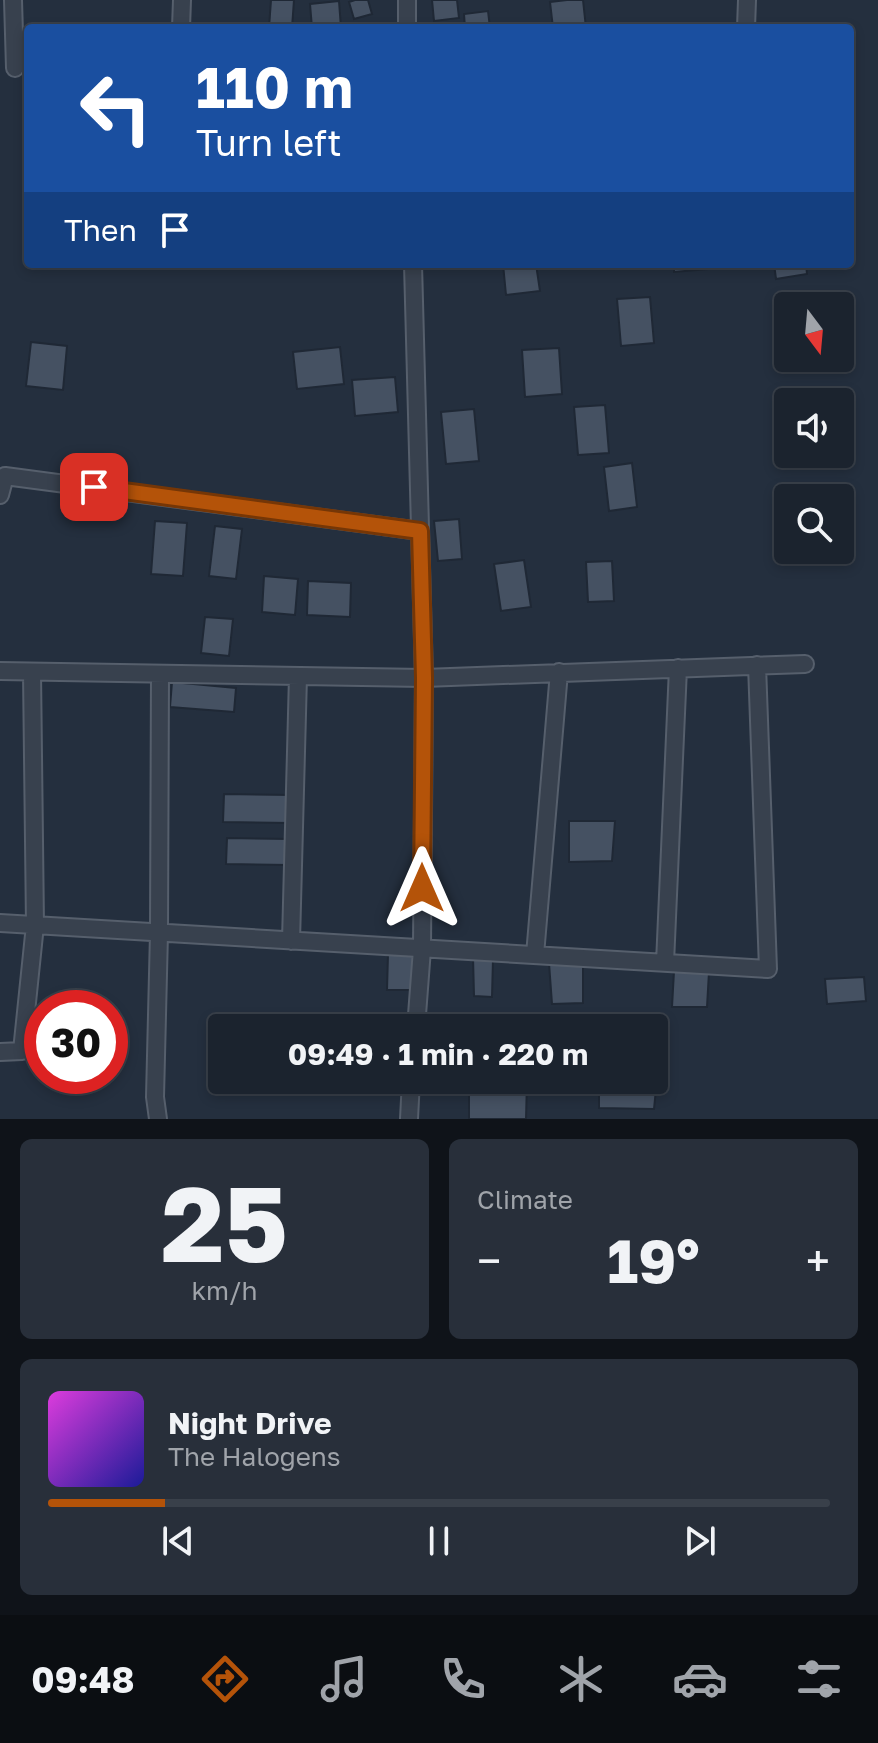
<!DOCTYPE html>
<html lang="en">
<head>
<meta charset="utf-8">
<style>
	:root { --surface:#1b232e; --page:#282f3a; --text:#f1f3f6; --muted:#a0a4aa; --line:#39404a; --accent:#b45309 }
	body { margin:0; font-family:"Golos Text",sans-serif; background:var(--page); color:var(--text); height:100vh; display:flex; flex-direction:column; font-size:30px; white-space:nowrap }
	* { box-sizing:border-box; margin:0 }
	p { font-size:26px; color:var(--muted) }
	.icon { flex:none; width:44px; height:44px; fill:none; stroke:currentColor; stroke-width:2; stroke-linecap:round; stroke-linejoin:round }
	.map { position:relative; height:1119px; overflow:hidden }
	.sheet { display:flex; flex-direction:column; gap:20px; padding:20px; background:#0f1319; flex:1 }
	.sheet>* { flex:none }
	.top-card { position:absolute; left:24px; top:24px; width:830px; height:244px; border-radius:8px; box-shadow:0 4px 12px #0003,0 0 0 2px var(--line); background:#1a4fa0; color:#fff; overflow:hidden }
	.needle { width:52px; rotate:164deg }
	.buttons { position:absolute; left:774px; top:292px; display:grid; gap:16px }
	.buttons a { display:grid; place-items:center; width:80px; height:80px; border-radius:8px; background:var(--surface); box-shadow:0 4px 12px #0003,0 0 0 2px var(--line); font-size:40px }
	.speed { position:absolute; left:24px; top:990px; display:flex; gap:16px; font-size:40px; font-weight:700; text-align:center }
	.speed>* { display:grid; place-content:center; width:104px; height:104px; border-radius:50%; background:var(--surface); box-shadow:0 4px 12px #0003,0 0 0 2px var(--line); line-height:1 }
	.speed .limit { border:12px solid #d22; background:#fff; color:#111 }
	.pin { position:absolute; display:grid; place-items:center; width:68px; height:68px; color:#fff; margin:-34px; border-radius:16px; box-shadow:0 4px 12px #0006 }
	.me { position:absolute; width:88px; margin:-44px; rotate:0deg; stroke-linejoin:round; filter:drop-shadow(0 0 6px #0008) }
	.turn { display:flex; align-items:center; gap:28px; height:168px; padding:0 40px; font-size:36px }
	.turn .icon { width:104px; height:104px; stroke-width:2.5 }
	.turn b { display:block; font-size:56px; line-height:68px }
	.then { display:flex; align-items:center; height:76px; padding:0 40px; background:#0003; gap:16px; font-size:30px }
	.big { font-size:60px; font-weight:700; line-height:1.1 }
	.sheet .card { flex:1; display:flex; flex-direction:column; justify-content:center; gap:12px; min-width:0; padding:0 28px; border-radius:12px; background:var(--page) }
	.sheet .dial { align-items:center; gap:0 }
	.dial b { font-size:104px; line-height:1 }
	.song { display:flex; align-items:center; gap:24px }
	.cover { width:96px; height:96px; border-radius:12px; background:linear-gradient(135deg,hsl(300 70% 55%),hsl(240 70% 35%)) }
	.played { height:8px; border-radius:4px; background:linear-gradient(90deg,var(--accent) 15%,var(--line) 15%) }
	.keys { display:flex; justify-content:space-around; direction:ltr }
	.heat { display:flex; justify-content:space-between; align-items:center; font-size:44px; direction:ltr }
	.sheet .tiles { flex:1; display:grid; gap:20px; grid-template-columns:1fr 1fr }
	.card:last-child { grid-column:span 2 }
	.trip { position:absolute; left:208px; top:1014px; width:460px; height:80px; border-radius:8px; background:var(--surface); box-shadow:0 4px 12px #0003,0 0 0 2px var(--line); font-weight:700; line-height:80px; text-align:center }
	.tabs { display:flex; height:128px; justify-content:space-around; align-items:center; background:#0b0e12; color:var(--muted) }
	.tabs .icon { width:56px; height:56px }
	.tabs .selected { color:var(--accent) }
	.tabs b { font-size:36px; color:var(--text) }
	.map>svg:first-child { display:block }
</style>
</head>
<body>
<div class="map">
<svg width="878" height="1119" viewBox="0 0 878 1119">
	<rect width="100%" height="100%" fill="#242f3e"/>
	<path fill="#455162" stroke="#1f2835" stroke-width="2" d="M271 0H294L292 28H269Z
		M355 0H368L372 14 354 19 349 2Z
		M432 0H457L459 18 434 21Z
		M567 0H583L586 28H553L550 2Z
		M339 1 341 28H312L310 4Z
		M488 11 490 28H465L464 14Z
		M447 23 448 28H418V26Z
		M503 264H536L540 291 506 295Z
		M674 264H706L707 269 674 272Z
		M774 264H806L807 274 776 279Z
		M650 297 654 343 621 346 617 299Z
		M31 342 67 346 63 390 26 386Z
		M340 347 344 384 297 389 293 352Z
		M559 348 562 394 525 397 522 350Z
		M395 377 398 412 355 416 352 380Z
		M605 405 609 453 578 455 574 407Z
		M474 409 479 461 446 464 441 412Z
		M632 463 637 507 609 511 604 467Z
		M459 519 462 559 438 561 434 521Z
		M155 521 187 523 183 576 151 574Z
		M215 526 242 529 236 579 209 576Z
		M524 560 531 607 501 611 494 564Z
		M612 561 614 601 588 602 586 562Z
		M264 576 298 579 295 615 262 612Z
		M308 581 351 583 350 617 307 615Z
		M205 617 233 619 229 656 201 653Z
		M172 682 236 688 234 712 170 707Z
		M224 794 292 795 291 823 223 822Z
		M569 821H615L612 861 569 862Z
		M227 838 290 839 289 865 226 864Z
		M388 954 413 955 412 990H387Z
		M473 957 493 959 492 997 474 996Z
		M549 963 583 964V1003L552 1004Z
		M674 971 709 972 707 1007H672Z
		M864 977 866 1001 827 1004 825 979Z
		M421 1023 481 1025V1028H421Z
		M469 1080 527 1081 526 1119H469Z
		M599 1084 656 1089 654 1109 599 1108Z"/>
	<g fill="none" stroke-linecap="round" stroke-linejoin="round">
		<g stroke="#565f6c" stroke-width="20">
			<path id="minor" d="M13 0 15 68
				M407 0V28
				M181 28 182 0
				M746 28 747 0
				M413 264 424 678 422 949 416 1028
				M0 495 5 476 420 531
				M0 671 424 678 805 664
				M0 923 768 969 757 665
				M291 941 298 676
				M535 955 559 672
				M665 963 678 668
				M0 1052 22 1051 35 925 32 672
				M158 1119 155 1097 159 933 160 674
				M409 1119 411 1080"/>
		</g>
		<use href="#minor" stroke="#38414e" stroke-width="16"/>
	</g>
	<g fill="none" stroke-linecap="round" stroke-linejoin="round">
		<g stroke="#753606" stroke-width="20">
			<path id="route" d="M94 487 420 531 424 678 422 888"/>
		</g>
		<use href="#route" stroke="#b45309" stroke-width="14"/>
	</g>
</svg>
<div class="buttons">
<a><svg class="needle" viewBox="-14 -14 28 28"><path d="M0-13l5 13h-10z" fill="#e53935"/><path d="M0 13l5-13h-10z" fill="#a0a4aa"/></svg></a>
<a><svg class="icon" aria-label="sound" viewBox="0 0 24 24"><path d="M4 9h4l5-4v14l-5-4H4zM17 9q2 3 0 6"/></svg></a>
<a><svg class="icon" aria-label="search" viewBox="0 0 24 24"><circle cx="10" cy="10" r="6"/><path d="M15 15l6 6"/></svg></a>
</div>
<div class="speed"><div class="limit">30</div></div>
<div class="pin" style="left:94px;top:487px;background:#d93025"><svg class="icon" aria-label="arrive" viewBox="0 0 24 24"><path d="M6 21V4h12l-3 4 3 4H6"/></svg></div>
<svg class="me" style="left:422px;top:888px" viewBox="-20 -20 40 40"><path d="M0-17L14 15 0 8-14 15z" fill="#b45309" stroke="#fff" stroke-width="4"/></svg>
<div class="trip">09:49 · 1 min · 220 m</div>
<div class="top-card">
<div class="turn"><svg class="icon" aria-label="left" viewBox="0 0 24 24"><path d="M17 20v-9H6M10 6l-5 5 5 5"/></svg><div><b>110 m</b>Turn left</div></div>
<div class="then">Then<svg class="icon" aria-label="arrive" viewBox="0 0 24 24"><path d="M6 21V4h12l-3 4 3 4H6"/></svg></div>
</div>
</div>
<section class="sheet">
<div class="tiles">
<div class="card dial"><b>25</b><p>km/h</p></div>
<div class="card"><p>Climate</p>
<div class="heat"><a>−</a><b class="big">19°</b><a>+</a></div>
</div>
<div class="card">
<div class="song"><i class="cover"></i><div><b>Night Drive</b><p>The Halogens</p></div></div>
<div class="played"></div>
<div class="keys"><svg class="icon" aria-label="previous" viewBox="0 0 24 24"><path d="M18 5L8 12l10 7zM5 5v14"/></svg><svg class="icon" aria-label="pause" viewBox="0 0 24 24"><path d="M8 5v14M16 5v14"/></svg><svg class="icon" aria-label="next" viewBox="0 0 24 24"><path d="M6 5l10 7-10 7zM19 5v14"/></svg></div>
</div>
</div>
</section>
<nav class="tabs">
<b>09:48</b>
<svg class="icon selected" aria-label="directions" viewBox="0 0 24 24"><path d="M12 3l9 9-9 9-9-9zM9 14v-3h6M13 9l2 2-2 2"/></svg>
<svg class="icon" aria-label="music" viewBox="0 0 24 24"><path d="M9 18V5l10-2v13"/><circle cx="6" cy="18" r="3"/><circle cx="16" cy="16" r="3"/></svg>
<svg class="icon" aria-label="phone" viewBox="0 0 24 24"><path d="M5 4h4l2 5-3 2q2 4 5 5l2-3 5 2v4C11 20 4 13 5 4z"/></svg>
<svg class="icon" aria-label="climate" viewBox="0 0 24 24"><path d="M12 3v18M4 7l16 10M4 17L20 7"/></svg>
<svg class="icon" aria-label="car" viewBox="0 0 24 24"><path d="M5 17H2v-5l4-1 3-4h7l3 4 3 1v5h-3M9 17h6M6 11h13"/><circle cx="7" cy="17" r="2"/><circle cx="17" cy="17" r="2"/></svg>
<svg class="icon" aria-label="filters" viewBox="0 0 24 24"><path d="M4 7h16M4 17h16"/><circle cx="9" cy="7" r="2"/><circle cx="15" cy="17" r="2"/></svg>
</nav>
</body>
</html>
